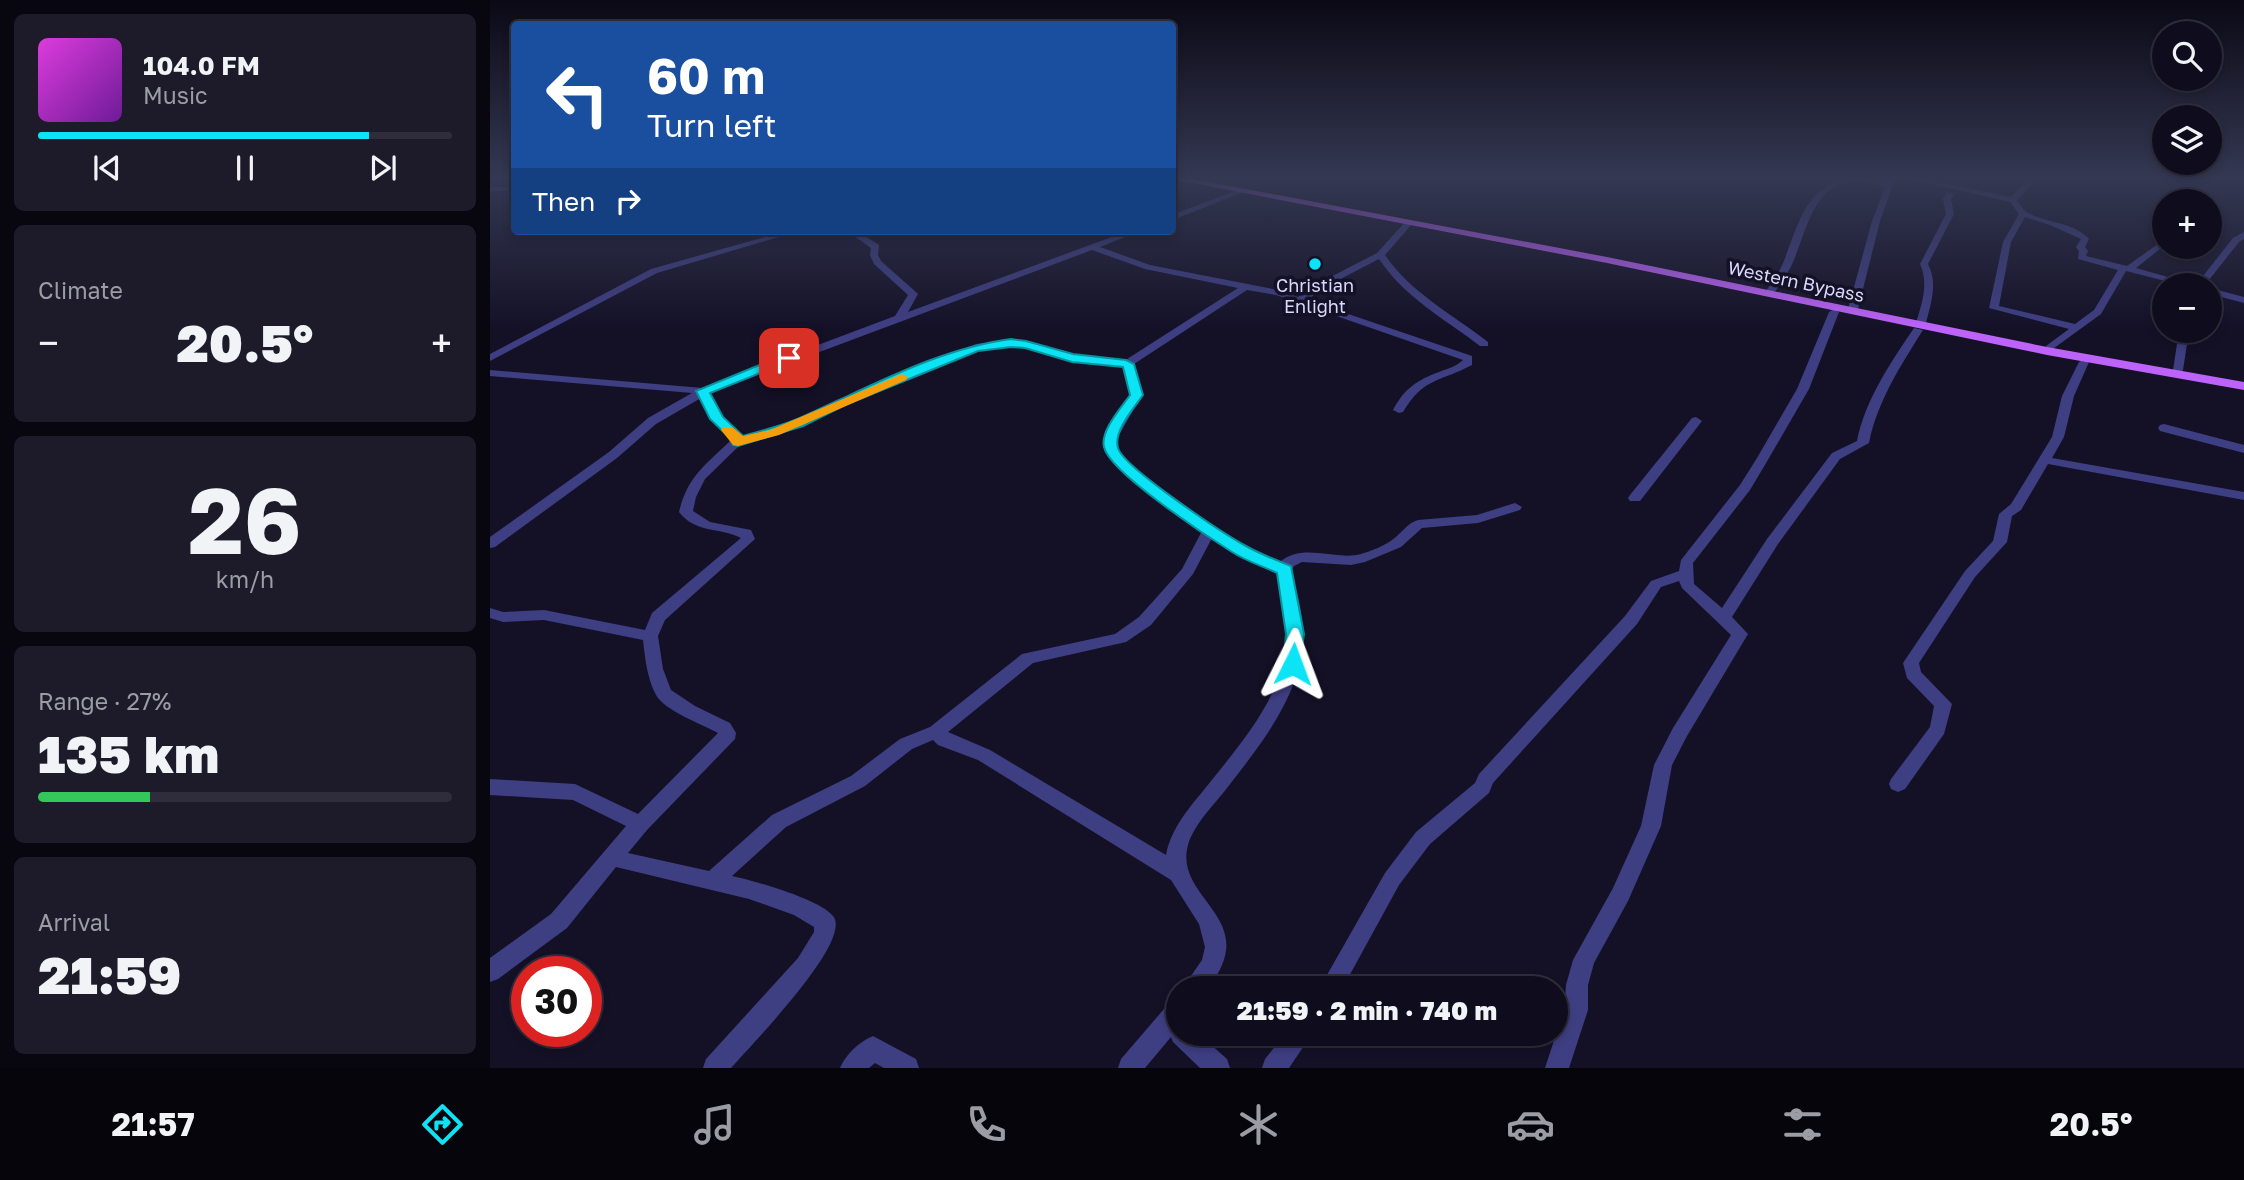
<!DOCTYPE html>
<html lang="en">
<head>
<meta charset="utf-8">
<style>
	:root { --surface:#0f0d1d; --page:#1d1b2a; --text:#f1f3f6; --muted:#9b9ca4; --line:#2f2d3b; --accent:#0ce4f5 }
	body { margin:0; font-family:"Golos Text",sans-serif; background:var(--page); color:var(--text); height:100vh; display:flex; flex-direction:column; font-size:26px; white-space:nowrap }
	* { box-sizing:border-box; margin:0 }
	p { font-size:23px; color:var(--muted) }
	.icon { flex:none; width:38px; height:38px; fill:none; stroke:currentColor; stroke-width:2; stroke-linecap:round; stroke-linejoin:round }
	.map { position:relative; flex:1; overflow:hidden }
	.side { display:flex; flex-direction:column; gap:14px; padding:14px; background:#080710; width:490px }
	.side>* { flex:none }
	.top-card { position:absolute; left:21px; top:21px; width:665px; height:214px; border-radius:7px; box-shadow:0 4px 10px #0003,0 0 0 2px var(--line); background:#1a4fa0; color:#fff; overflow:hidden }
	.tools { position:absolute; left:1662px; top:21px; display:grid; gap:14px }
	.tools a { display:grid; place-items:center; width:70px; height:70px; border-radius:50%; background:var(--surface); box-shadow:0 4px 10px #0003,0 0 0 2px var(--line); font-size:35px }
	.speed { position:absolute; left:21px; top:956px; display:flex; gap:14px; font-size:35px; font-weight:700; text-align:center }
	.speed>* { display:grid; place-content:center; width:91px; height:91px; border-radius:50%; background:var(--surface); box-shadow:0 4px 10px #0003,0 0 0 2px var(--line); line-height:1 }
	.speed .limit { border:10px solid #d22; background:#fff; color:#111 }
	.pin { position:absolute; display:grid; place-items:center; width:60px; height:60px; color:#fff; margin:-30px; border-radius:14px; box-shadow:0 4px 10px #0006 }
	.me { position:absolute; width:77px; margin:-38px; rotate:3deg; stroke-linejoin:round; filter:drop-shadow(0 0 5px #0008) }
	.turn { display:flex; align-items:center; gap:24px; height:147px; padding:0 21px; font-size:32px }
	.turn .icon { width:91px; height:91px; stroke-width:2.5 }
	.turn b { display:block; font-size:49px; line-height:60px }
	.then { display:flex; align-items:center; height:66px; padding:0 21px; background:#0003; gap:14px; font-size:26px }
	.big { font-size:52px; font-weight:800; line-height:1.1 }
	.side .tile { flex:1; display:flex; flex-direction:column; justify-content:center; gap:10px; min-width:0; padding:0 24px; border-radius:10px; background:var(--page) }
	.side .dial { align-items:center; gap:0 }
	.dial b { font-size:91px; line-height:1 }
	.song { display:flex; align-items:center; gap:21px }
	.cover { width:84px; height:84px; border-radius:10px; background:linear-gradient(135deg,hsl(300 70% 55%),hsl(280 70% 35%)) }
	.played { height:7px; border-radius:4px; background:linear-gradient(90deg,var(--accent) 80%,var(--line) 80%) }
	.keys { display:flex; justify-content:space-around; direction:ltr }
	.heat { display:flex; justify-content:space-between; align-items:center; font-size:38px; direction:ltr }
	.charge { height:10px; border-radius:5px; background:linear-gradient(90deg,#34c759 27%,var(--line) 0) }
	.trip { position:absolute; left:676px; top:976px; width:402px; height:70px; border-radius:35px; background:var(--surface); box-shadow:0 4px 10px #0003,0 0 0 2px var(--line); font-weight:800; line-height:70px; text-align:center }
	.dock { display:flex; height:112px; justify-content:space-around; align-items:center; background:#06050c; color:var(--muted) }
	.dock .icon { width:49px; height:49px }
	.dock .current { color:var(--accent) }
	.dock b { font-size:32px; color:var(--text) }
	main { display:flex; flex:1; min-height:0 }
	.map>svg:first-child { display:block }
</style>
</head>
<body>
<main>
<section class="side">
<div class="tile">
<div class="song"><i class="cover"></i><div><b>104.0 FM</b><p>Music</p></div></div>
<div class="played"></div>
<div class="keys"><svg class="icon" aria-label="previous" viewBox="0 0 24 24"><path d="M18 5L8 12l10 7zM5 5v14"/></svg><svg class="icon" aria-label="pause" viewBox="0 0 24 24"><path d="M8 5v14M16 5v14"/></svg><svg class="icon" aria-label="next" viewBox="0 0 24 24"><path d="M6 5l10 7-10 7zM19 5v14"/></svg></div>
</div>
<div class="tile"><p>Climate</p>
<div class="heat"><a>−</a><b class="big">20.5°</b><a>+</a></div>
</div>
<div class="tile dial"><b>26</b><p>km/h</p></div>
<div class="tile"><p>Range · 27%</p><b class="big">135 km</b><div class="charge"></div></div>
<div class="tile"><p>Arrival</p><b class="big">21:59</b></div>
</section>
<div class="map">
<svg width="1754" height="1068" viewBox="0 0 1754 1068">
	<rect width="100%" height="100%" fill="#141127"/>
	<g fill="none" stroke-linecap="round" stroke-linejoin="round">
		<path fill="#3e3e83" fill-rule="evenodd" d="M1355 179H1385L1397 182 1398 179H1405L1390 221 1368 309 1363 312 1358 309 1382 221 1395 187C1330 165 1322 213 1304 260 1299 272 1292 282 1284 293H1278L1276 291C1284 280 1291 270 1295 258 1308 225 1316 187 1355 179Z
			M1419 179H1435L1521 197 1539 179H1547L1527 200C1530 204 1533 210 1538 213 1557 223 1584 222 1599 239L1595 247 1598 251 1596 256 1637 266 1675 239V245L1646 268 1706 285 1743 238 1754 232V239L1749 242 1715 285H1691L1636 271 1611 314 1560 351 1555 348 1556 346 1579 329 1499 308 1513 242 1529 214 1520 202ZM1535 217 1560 225 1589 238 1591 239 1586 247 1589 251 1588 259 1628 270 1604 310 1585 324 1509 306 1521 242Z
			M0 187H24V191H0Z
			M747 190 754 192 682 220V215Z
			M1457 192 1464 194 1461 199 1464 214 1438 264C1448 283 1441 303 1436 323L1431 326 1426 323C1432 303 1439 283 1430 264L1456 214 1453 199Z
			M915 222 922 224 895 255C921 293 962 314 998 342V346H990C955 319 915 298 889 259L835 287 817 300 982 356V365C948 383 934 377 913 412L909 413 903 410C914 389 927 380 949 372 957 369 967 366 973 360L786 295 757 290 644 364 652 395 625 442 636 462 696 507 755 547 790 562C813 542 845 561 871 554 881 551 894 546 902 540 911 534 917 523 928 520L987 515 1025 503 1032 507 1030 510 988 523 932 528 911 547 875 562 861 565 812 562 804 566 802 570C806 591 813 612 813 633 814 692 771 744 737 788 724 805 704 824 698 845 683 900 775 918 717 989H692L712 960 715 947 709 924 681 880 488 760 448 745 443 740 422 749 375 786 296 827 242 876C265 881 329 899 343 916 364 941 259 1047 241 1068H213L216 1059 308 958 324 932V927L304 915 259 899 126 867 77 928 8 979 0 982V958L61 914 136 826 83 800 0 795V779L85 784 148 814 228 733C212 724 175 711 166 695 157 678 155 658 153 640L54 620 13 622 0 618V608L13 612 54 610 155 630 162 613 251 538C231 527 206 534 189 512 198 475 216 465 241 440L223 422 211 398 166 424 127 458 5 547 0 548V537L119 452 158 418 202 393 0 376V370L213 388 405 316 418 295 384 264 380 255 381 248 357 231H367L389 245 388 255 391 261 426 292 428 294 418 312 638 231H650L610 247 660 265 788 290 808 297 829 283 887 253ZM602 250 655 269 748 288 634 361 583 355 536 341 521 340 486 344 346 400 304 420 252 437 232 417 220 393ZM521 346 535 347 582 361 635 368 640 395 613 442 627 467 712 531 692 569 649 617 625 634 532 654 440 727 410 739 361 776 282 815 219 871 138 853 157 830 245 739 246 733 240 723 205 706 181 690 173 669 168 636 175 620 265 539 261 530 220 522 203 511 206 497 215 479 250 445 312 426 354 404 488 350ZM722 538 745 553 788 572C791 592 797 612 797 631 798 691 752 742 717 786 700 807 681 828 676 855L500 750 458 732 543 663 636 642 661 625 703 574Z
			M296 231H309L167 273 0 361V354L161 269Z
			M1720 288 1754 297V303L1720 294Z
			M1344 309 1349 312 1319 389 1279 458 1260 490 1203 563 1204 584 1232 608 1277 539 1342 453 1367 441C1375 400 1401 362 1424 328L1433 330C1411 365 1387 402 1379 443L1350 459 1288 544 1242 617 1258 634 1197 736 1182 765 1171 826 1138 901 1104 963 1098 985V1010L1079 1068H1055L1074 1010 1076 985 1083 960 1123 888 1151 826 1164 765 1183 728 1241 635 1192 588 1189 581 1171 587 1147 624 1003 783 999 793 940 844 909 885 852 989H829L895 873 926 832 985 783 989 774 1135 616 1161 581 1189 571 1191 560 1250 485 1267 458 1307 389 1339 312Z
			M1689 331H1699L1693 370 1688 373 1683 370Z
			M1594 359 1599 362 1584 396 1574 437 1562 458 1754 492V500L1558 464 1531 510 1522 516 1517 542 1485 577 1429 663 1431 672 1462 704 1454 734 1415 789 1408 792 1401 789 1399 784 1401 779 1440 727 1444 706 1417 678 1413 663 1475 571 1503 541 1509 514 1521 504 1562 437 1572 396 1589 362Z
			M1206 417 1212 421 1150 501H1140L1138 498 1140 495 1202 418Z
			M1674 424 1754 445V453L1670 431 1668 428 1670 425Z
			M688 999V1034H709L737 1059 740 1068H710L683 1042 681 1037 655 1068H628L631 1059 680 1002Z
			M795 1034H822L799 1068H772L775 1059Z
			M383 1036 426 1059 429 1068H394L385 1063 379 1068H350C356 1054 369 1042 383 1036Z"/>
		<path fill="#bd63f9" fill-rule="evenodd" d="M682 179H703L1117 257 1557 347 1754 382V390L1557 355 1117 263Z"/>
	</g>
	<linearGradient id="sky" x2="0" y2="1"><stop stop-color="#0b0915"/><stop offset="0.54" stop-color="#343852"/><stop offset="1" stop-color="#343852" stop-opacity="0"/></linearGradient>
	<rect width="1754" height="329" fill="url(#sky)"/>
	<path fill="#0ce4f5" stroke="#08949f" stroke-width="2" d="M521 339 536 341 583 354 636 360 644 364 653 395C644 408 623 431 628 448 633 467 734 534 756 546 770 554 786 560 801 566L814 634 809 669H796L793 664 796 634 787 573C772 566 756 561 742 552 718 537 619 472 614 447 610 431 631 408 640 395L633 367 582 362 535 348 521 347 488 351 355 405 313 426 248 446 243 445 241 439 220 419 206 391 294 355H303V360L220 393 233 417 253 436C270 431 288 427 305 420 375 390 445 349 521 339Z"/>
	<path fill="#f59e0b" d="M412 374 418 377 416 380 289 435 248 446 243 445 231 430 233 427H242L253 436 280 430Z"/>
	<circle fill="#0ce4f5" stroke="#141127" stroke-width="2.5" cx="825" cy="264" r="7"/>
	<g text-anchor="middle" stroke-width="7" stroke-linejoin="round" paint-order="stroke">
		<g font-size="18" fill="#dbd8fd" stroke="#141127">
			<text transform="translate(1306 282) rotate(12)" y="6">Western Bypass</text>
		</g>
		<g font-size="18" fill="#dbd8fd" stroke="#141127">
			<text x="825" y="292">Christian<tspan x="825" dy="21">Enlight</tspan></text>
		</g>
	</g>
</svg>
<div class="tools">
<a><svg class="icon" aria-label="search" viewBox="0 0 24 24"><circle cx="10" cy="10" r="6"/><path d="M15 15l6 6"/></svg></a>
<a><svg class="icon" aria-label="layers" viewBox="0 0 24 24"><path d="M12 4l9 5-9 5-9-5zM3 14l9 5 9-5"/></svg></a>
<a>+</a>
<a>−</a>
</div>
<div class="speed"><div class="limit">30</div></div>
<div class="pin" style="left:299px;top:358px;background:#d93025"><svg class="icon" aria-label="arrive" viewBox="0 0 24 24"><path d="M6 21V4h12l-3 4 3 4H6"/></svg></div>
<svg class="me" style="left:803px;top:664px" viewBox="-20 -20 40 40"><path d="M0-17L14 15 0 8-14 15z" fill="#0ce4f5" stroke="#fff" stroke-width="4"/></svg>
<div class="trip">21:59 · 2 min · 740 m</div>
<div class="top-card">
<div class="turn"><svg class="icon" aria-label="left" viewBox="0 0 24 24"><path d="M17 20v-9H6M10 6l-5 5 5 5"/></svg><div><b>60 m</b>Turn left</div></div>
<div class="then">Then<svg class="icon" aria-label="right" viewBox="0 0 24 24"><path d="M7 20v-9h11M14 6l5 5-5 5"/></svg></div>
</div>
</div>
</main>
<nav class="dock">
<b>21:57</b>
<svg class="icon current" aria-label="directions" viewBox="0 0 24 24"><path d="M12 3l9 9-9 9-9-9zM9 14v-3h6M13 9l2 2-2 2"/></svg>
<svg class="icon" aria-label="music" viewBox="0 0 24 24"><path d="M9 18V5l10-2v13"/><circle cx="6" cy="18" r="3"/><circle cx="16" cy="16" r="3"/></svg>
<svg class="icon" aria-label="phone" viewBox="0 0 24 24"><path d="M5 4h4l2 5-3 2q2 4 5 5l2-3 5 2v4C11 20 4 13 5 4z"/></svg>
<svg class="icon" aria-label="climate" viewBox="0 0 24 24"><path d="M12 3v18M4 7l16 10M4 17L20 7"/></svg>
<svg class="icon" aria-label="car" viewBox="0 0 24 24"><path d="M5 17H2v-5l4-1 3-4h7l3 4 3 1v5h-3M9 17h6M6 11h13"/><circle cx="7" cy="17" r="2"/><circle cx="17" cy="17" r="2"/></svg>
<svg class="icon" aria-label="filters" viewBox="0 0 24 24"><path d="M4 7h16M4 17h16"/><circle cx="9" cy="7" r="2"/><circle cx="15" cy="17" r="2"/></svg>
<b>20.5°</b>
</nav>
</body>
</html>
